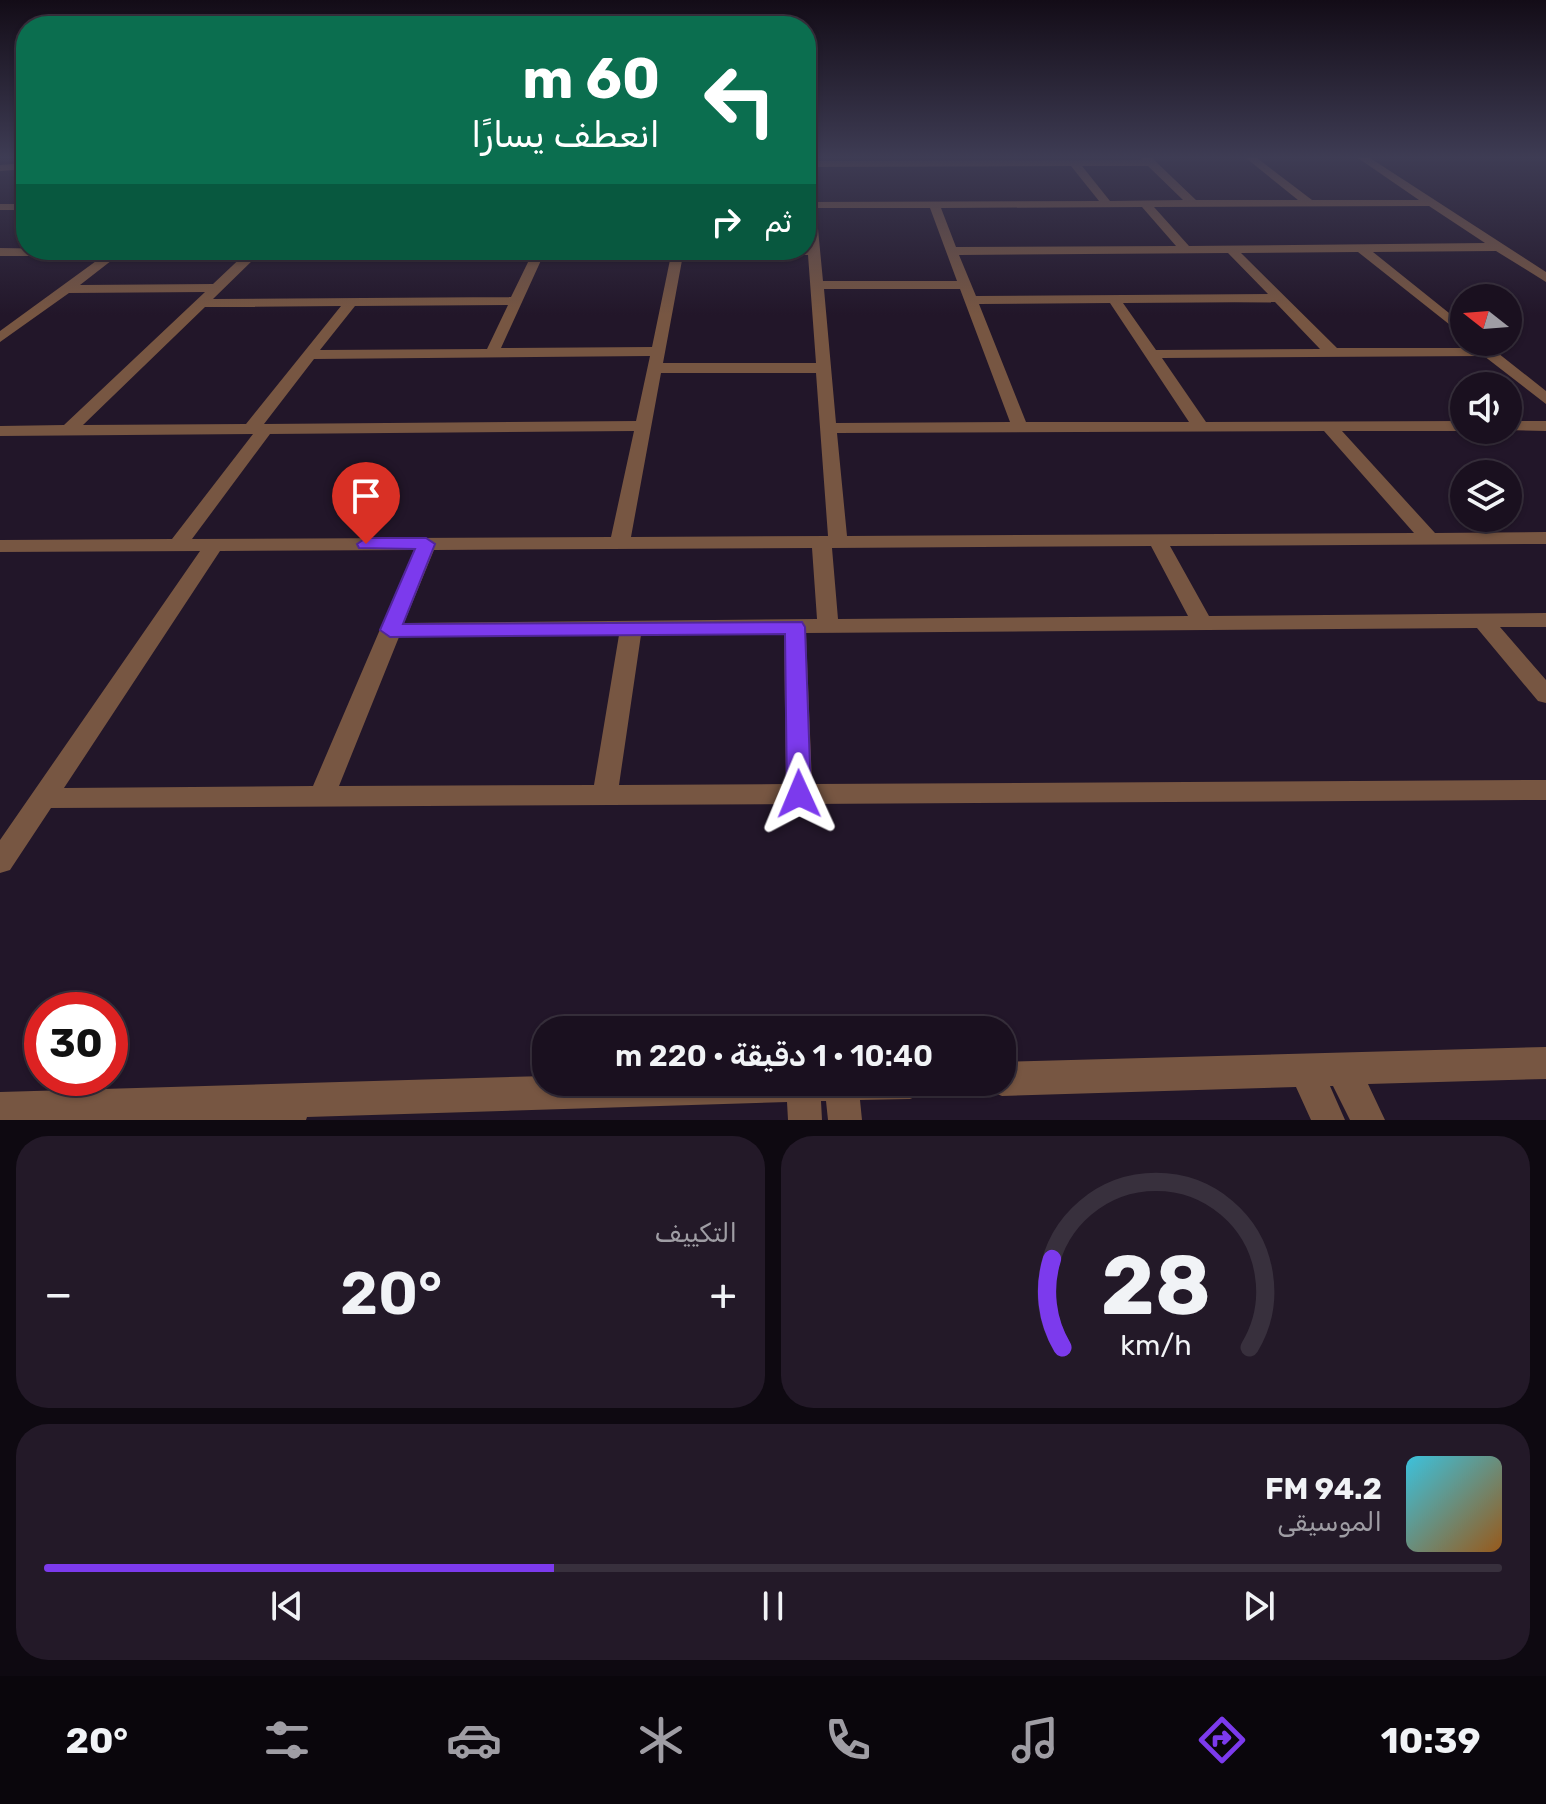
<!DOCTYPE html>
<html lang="ar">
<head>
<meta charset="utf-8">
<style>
	:root { --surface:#1a101f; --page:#231928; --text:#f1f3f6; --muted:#9f9da4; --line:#38303d; --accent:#7c3aed }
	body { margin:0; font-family:Rubik,"Noto Naskh Arabic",sans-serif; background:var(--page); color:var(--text); direction:rtl; height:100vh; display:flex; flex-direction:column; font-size:30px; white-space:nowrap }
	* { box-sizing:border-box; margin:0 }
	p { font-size:26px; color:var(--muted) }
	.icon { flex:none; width:44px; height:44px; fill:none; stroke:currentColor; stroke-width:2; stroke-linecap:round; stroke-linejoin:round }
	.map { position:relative; height:1120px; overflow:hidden; direction:ltr }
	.sheet { display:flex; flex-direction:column; gap:16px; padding:16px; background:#0e0911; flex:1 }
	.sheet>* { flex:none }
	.guide { position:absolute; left:16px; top:16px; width:800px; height:244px; border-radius:32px; box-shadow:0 2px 6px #0004,0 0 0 2px var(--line); direction:rtl; background:#0b6e4f; color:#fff; overflow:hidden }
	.needle { width:52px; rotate:287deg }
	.buttons { position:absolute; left:1450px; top:284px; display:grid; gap:16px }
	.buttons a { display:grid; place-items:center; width:72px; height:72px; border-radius:50%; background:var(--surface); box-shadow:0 2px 6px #0004,0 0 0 2px var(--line); font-size:40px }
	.speed { position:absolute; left:24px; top:992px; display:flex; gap:16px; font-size:40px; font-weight:700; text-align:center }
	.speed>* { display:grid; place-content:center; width:104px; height:104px; border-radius:50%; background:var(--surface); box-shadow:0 2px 6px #0004,0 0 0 2px var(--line); line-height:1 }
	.speed .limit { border:12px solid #d22; background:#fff; color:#111 }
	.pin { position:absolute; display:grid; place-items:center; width:68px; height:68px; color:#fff; margin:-82px -34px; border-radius:50% 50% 50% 0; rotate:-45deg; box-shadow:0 0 8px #0007 }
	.pin .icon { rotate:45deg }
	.me { position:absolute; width:88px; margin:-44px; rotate:359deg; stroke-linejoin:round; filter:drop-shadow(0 0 6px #0008) }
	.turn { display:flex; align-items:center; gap:28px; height:168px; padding:0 24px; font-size:36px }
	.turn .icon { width:104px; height:104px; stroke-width:2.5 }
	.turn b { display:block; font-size:56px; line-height:68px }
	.then { display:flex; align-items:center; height:76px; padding:0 24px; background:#0003; gap:16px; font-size:30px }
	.big { font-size:60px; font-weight:600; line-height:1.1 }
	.sheet .card { flex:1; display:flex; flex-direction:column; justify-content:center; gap:12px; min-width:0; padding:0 28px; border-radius:32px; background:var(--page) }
	.sheet .dial { align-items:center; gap:0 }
	.dial svg { height:208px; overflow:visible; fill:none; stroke:var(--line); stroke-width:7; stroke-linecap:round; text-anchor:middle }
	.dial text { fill:var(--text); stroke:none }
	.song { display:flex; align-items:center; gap:24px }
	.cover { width:96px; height:96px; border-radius:12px; background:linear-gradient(135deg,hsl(190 70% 55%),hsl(30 70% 35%)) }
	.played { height:8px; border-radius:4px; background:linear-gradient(90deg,var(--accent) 35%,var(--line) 35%) }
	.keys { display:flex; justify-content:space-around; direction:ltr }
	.heat { display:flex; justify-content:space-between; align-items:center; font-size:44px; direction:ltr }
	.sheet .tiles { flex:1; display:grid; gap:16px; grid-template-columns:1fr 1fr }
	.card:last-child { grid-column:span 2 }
	.trip { position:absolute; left:532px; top:1016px; width:484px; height:80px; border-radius:32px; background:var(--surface); box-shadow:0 2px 6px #0004,0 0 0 2px var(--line); font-weight:600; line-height:80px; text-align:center; direction:rtl }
	.tab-bar { display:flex; height:128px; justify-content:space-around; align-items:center; background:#0a060c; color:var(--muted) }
	.tab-bar .icon { width:56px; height:56px }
	.tab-bar .selected { color:var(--accent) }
	.tab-bar b { font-size:36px; color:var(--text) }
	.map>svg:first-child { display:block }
</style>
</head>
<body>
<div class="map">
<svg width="1546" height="1120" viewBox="0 0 1546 1120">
	<rect width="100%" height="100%" fill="#221629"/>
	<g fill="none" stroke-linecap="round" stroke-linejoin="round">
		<path fill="#775642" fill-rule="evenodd" d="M1141 158H1152L1196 200H1298L1246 158H1257L1312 200H1419L1358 158H1370L1546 272V282L1496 251 1373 252 1464 325V336L1358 252 1241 253 1337 348H1474L1472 342H1484L1546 391V404L1484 356 1162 358 1206 422 1464 421V430H1468L1464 431H1342L1435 533 1546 532V544L1170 546 1209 616 1546 613V627H1500L1546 680V703L1538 701 1477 628 806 633 812 784 1546 780V800L51 808 10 870 0 873V840L200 551 0 552V540L172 539 253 434 0 436V426L64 425 205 292 69 293 0 342V331L103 256H0V248L125 250 80 285 213 284 249 250H806V202L1099 201 1071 166 806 167V161L1142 160ZM1082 166H1148L1183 200 1110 201ZM1429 206 1485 243 1189 246 1154 207ZM1142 207 1176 246 956 247 941 208ZM816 208H930L957 281H823ZM1228 253 1268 294 976 296 959 255ZM671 255 652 347 501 348 543 256ZM683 255H808L816 363H663ZM531 256 511 297 213 299 256 257ZM824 289H960L1010 422 836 423ZM1275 302 1320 349 1156 350 1123 303ZM1110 303 1189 422H1026L979 304ZM508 305 487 349 320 350 355 306ZM341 306 246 424 83 425 205 307ZM650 356 636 421 264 424 314 359ZM661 373H816L828 536 631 537ZM634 431 611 537 192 539 270 434ZM1324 431 1414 533 847 536 837 433ZM1151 546 1188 616 838 619 832 548ZM812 548 817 619 404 623 434 550ZM414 550 313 786 64 788 220 551ZM784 634 786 784 619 785 641 635ZM619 635 594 785 339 786 399 637Z
			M26 163V169L0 171V165Z
			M0 204H26V210H0Z
			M1508 421H1546V431L1504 430H1508Z
			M1546 1047V1079L1368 1084 1385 1120H1350L1333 1086H1330L1345 1120H1311L1296 1087 1002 1096 990 1091 987 1082H1002V1062Z
			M546 1076V1082H927L922 1094 910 1099 860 1100 862 1120H828L826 1101H821L822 1120H788L787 1102 307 1117 306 1120H0V1092Z"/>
	</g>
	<linearGradient id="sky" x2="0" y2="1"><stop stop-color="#130c17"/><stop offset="0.5" stop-color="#3e3c54"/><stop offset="1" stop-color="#3e3c54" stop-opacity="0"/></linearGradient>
	<rect width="1546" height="315" fill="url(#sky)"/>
	<path fill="#7c3aed" stroke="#51269a" stroke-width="2" d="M366 538H426L435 544 403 624 802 622 805 627 811 794 808 800 799 803 791 800 787 794 785 634 390 637 380 630 415 549 359 548 357 544Z"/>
</svg>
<div class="buttons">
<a><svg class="needle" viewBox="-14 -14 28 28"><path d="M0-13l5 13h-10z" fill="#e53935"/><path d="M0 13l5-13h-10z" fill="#9f9da4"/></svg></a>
<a><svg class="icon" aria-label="sound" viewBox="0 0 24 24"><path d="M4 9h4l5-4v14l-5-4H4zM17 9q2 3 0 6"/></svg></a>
<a><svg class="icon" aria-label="layers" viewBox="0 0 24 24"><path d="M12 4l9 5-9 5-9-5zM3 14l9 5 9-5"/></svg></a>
</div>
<div class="speed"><div class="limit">30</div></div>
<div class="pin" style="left:366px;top:544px;background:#d93025"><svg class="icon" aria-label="arrive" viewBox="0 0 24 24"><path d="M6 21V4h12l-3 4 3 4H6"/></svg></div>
<svg class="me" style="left:799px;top:794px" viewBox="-20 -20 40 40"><path d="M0-17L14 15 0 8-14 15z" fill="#7c3aed" stroke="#fff" stroke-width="4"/></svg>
<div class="trip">10:40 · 1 دقيقة · 220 m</div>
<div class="guide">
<div class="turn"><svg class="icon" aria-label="left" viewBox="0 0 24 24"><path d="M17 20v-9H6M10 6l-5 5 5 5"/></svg><div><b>60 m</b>انعطف يسارًا</div></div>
<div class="then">ثم<svg class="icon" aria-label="right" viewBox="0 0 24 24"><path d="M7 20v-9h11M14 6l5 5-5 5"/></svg></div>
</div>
</div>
<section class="sheet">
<div class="tiles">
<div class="card dial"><svg viewBox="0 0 100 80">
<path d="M14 69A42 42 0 1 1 86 69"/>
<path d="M14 69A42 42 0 0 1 10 35" stroke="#7c3aed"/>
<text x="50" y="56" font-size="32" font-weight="700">28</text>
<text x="50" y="72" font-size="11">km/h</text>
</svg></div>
<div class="card"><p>التكييف</p>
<div class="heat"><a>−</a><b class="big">20°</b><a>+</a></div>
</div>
<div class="card">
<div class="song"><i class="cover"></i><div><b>94.2 FM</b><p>الموسيقى</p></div></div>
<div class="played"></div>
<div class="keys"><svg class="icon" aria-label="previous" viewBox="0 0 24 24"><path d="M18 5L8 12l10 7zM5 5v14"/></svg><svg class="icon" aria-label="pause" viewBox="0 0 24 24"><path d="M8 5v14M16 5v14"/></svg><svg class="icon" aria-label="next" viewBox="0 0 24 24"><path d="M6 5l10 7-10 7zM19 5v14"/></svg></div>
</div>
</div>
</section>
<nav class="tab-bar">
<b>10:39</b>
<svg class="icon selected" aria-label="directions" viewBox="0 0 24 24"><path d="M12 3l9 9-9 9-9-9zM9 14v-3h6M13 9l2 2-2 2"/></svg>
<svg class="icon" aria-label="music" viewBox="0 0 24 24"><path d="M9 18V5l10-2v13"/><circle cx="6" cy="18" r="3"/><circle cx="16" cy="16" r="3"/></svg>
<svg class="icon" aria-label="phone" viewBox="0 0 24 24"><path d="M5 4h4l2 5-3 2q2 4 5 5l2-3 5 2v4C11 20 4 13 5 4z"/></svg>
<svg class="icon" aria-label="climate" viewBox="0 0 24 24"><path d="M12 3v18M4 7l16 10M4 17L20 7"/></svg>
<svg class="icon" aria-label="car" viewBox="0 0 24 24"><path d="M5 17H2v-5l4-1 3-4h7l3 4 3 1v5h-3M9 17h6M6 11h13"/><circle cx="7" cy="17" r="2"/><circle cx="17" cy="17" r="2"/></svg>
<svg class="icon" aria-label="filters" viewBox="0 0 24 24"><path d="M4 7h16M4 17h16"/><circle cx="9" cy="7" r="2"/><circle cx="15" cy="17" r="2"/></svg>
<b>20°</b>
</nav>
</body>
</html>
